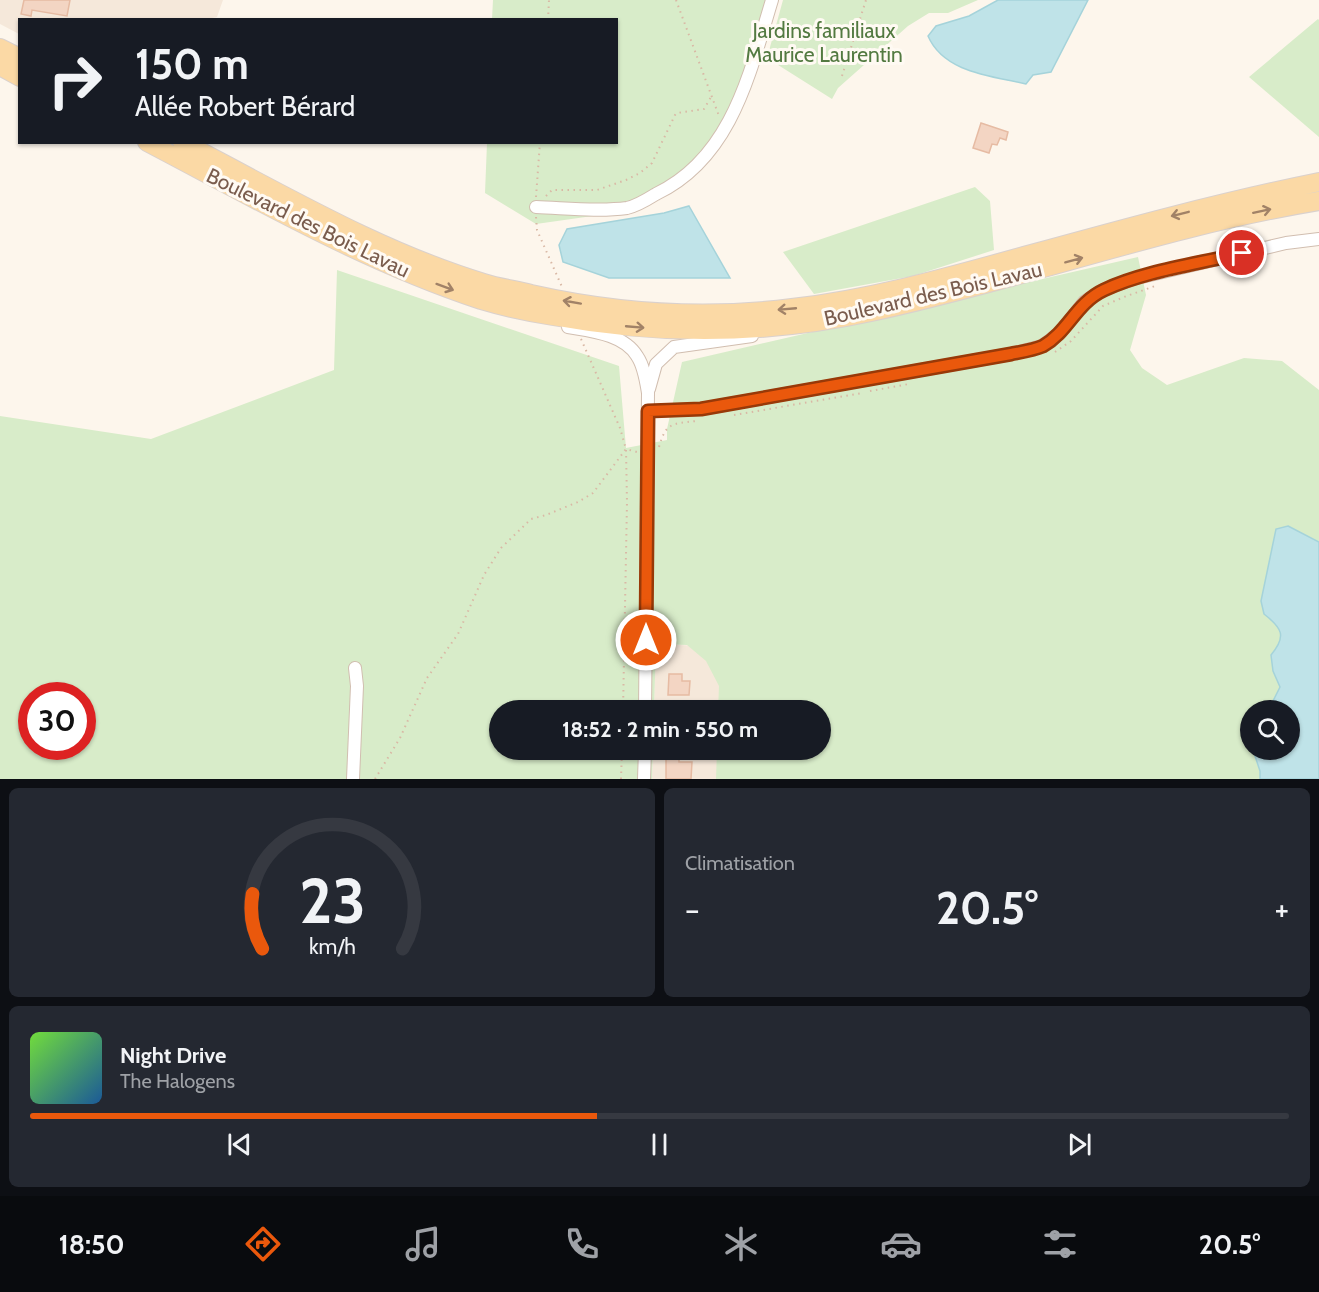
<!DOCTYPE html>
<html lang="fr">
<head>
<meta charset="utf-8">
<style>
	:root { --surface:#171b24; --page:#242831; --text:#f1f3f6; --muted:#9ea1a6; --line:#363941; --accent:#ea580c }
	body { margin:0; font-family:Cabin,sans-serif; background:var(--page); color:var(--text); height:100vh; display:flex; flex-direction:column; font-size:22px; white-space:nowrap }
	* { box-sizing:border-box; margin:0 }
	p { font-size:20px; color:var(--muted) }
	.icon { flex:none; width:33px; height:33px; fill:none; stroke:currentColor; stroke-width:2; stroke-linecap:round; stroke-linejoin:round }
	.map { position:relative; height:779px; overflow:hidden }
	.side { display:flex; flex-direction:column; gap:9px; padding:9px; background:#0d0f14; flex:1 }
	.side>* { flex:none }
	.hud { position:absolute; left:18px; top:18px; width:600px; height:126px; border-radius:0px; box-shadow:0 2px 4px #0004; background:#171b24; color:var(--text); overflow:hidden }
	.buttons { position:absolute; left:1240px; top:700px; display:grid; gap:12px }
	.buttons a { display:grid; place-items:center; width:60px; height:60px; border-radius:50%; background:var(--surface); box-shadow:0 2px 4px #0004; font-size:30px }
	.speed { position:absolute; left:18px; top:682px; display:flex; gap:12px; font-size:30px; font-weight:700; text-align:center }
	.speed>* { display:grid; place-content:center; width:78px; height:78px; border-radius:50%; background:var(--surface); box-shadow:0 2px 4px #0004; line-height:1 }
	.speed .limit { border:9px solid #d22; background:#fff; color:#111 }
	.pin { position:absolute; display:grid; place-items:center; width:51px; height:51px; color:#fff; margin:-26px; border:3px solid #fff; border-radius:50%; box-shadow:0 2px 6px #0007 }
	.me { position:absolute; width:66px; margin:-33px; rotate:0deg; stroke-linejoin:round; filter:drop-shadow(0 0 4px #0008) }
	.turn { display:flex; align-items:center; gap:21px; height:126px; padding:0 18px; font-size:27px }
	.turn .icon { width:78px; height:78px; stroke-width:2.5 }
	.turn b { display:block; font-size:42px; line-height:51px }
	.big { font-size:45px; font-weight:700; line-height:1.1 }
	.side .tile { flex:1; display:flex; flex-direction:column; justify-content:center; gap:9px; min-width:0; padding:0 21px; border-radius:9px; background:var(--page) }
	.side .dial { align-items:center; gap:0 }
	.dial svg { height:156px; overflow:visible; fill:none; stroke:var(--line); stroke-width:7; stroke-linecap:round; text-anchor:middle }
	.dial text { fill:var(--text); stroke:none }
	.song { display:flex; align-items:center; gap:18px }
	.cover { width:72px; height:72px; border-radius:9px; background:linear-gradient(135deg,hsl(100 70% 55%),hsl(210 70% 35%)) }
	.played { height:6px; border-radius:3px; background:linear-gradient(90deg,var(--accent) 45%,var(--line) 45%) }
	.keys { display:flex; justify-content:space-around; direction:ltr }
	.heat { display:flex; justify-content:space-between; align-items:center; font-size:33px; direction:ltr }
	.side .tiles { flex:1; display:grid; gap:9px; grid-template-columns:1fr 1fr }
	.tile:last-child { grid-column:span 2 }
	.trip { position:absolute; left:489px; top:700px; width:342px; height:60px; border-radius:30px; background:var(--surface); box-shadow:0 2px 4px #0004; font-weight:700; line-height:60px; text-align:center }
	.dock { display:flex; height:96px; justify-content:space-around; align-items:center; background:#090b0e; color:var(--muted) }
	.dock .icon { width:42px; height:42px }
	.dock .selected { color:var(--accent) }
	.dock b { font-size:27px; color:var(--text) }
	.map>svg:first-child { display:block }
</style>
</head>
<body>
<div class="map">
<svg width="1319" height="779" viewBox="0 0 1319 779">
	<rect width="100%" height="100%" fill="#fdf6ec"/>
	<path fill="#f5e8da" d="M0 0H223L217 17 202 20H20L19 34 0 24Z
		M656 644 726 647 725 711H654Z
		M653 750H724V779H652Z"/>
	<path fill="#d8ecc9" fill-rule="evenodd" d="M493 0H768L736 99 700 164 678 189 642 209 536 224 485 193 487 143 616 142V20L492 19Z
		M783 0H978L948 13H929L908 26 838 88 832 99 767 58Z
		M1318 19 1319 20V137L1249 77Z
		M975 187 990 201 994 250 913 276 814 294 783 252Z
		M1138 257 1146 295 1130 350 1142 368 1167 385 1244 358 1282 361 1319 390V779H716L717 750H820V711H718L719 686 706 661 687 645 656 644 654 711H500V750H653L652 779H0V416L151 439 334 370 337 270 619 366 626 448 667 440V429L682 362ZM32 696H82V747H32ZM1251 711H1290V750H1251Z"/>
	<path fill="#bfe3e8" stroke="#a5d3da" stroke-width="1.5" d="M998 0H1088L1051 72 1033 75 1026 84C992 76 944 73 928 36L936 26 969 16Z
		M689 206 730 278H609L563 262 559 245 567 229 664 213Z
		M1288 526 1319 542V779H1260V771L1253 750H1290V711H1268L1280 687 1273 671 1271 655C1287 636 1282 628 1264 614L1261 601 1276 529Z"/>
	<path fill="#f3d5c3" stroke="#e6bba3" stroke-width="1.5" d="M24 0H70L67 16 32 10 31 16 21 14Z
		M981 123 1008 132 1006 140 1000 138 997 145 992 144 989 153 973 148Z
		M669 674H682V681H690L689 695H668Z
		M666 756H679V762H692L691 779H666Z"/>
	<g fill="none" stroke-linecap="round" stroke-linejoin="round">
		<g stroke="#d1beb0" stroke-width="14">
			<path id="minor" d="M536 207C565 208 598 212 627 208 637 206 648 199 656 194 732 158 750 72 772 0
				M568 327C591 331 624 334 637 356 644 366 646 381 648 393L645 711
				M649 389 656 364 674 347 752 336
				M648 411 701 409 1011 354 1042 346 1060 333 1084 302 1103 290 1133 279 1286 243 1319 239
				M353 779 357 686 355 668
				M644 779 645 750"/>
		</g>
		<g stroke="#dad1cd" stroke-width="20">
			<path id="primary" d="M0 48 20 58
				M0 66 20 77
				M147 142C256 199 363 261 481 300 504 307 528 312 553 316 657 335 766 335 871 312 1021 280 1167 226 1319 201
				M182 142C281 193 378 251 484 283 500 288 516 290 531 294 616 313 705 319 792 308 871 299 948 277 1024 256 1122 229 1220 202 1319 182"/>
		</g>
		<path stroke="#d9b8a5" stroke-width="2" stroke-dasharray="1.5 4.5" stroke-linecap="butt" d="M676 0 719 116
			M548 20 549 0
			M842 76 866 0
			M546 196 552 190H597L626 180 640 173 652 163 675 115 677 113 704 109 711 97
			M536 197 540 142
			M536 217 537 230 562 287
			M581 339 620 428 626 449 627 502 623 711
			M1055 352 1071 341 1103 306 1124 297 1158 285
			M870 391 909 384
			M734 415 862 393
			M659 447C666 422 672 424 696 421
			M375 779 400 738 427 678 458 634 484 575 501 548 531 519 546 515 578 502 593 493 626 449 637 452
			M621 779 622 750"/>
		<use href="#minor" stroke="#fff" stroke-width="12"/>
		<use href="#primary" stroke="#fbd9a5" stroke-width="18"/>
	</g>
	<defs><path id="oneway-shaft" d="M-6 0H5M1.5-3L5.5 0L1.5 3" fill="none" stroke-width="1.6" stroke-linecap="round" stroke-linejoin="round" transform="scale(1.5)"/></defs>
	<g stroke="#a18267">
		<use href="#oneway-shaft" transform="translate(1262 211) rotate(-12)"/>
		<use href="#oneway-shaft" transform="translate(1180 214) rotate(166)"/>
		<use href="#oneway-shaft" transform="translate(1074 260) rotate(-15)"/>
		<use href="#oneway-shaft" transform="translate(445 287) rotate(20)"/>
		<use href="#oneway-shaft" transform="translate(572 302) rotate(-170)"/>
		<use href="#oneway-shaft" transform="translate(787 309) rotate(175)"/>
		<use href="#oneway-shaft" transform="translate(635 327) rotate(5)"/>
	</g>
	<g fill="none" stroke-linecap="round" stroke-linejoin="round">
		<g stroke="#983908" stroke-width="15">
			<path id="route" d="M646 640 648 411 701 409 1011 354C1021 352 1034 350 1043 346 1068 332 1076 303 1104 290 1144 271 1198 264 1242 253"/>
		</g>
		<use href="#route" stroke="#ea580c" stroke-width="10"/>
	</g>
	<g text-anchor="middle" stroke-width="6" stroke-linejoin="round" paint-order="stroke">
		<g font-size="21" fill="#537a41" stroke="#fffaf3">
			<text x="824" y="38">Jardins familiaux<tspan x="824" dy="24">Maurice Laurentin</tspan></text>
		</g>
		<g font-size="21" fill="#7a5c4d" stroke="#fffaf3">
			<text transform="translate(308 223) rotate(26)" y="7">Boulevard des Bois Lavau</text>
			<text transform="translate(933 294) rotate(-13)" y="7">Boulevard des Bois Lavau</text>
		</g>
	</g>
</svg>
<div class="buttons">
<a><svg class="icon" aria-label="search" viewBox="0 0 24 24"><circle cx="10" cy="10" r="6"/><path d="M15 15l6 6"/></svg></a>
</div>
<div class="speed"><div class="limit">30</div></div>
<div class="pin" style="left:1242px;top:253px;background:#d93025"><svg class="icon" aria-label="arrive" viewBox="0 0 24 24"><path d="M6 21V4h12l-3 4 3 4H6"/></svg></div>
<svg class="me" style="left:646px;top:640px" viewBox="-20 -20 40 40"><circle r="17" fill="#ea580c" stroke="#fff" stroke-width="3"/><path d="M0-11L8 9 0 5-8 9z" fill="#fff"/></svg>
<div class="trip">18:52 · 2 min · 550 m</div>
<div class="hud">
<div class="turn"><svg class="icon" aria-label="right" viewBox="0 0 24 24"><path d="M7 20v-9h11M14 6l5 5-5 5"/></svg><div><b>150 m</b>Allée Robert Bérard</div></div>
</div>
</div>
<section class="side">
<div class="tiles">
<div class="tile dial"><svg viewBox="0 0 100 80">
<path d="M14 69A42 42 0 1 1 86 69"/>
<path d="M14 69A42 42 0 0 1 9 41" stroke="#ea580c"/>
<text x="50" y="56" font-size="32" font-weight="700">23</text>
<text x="50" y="72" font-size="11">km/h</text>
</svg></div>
<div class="tile"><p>Climatisation</p>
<div class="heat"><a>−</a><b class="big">20.5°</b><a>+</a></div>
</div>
<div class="tile">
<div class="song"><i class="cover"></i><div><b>Night Drive</b><p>The Halogens</p></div></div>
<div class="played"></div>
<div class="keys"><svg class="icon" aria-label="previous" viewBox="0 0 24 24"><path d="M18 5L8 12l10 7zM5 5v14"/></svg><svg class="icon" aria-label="pause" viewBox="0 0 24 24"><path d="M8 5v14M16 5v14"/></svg><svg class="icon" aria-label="next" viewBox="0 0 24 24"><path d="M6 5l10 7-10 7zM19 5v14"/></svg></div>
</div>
</div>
</section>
<nav class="dock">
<b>18:50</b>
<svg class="icon selected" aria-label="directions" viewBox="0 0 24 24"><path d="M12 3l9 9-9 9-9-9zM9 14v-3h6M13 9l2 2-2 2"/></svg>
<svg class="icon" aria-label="music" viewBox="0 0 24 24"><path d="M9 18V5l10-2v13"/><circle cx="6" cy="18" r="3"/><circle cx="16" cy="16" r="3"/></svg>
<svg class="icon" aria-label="phone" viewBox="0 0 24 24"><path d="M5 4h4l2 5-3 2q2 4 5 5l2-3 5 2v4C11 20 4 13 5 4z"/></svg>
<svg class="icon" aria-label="climate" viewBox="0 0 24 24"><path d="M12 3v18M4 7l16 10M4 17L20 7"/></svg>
<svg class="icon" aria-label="car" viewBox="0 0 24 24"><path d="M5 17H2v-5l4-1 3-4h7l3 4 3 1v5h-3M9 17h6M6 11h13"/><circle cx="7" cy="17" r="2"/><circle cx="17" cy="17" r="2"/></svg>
<svg class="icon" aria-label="filters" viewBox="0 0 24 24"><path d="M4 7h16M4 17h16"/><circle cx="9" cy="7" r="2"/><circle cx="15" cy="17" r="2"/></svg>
<b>20.5°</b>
</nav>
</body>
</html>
